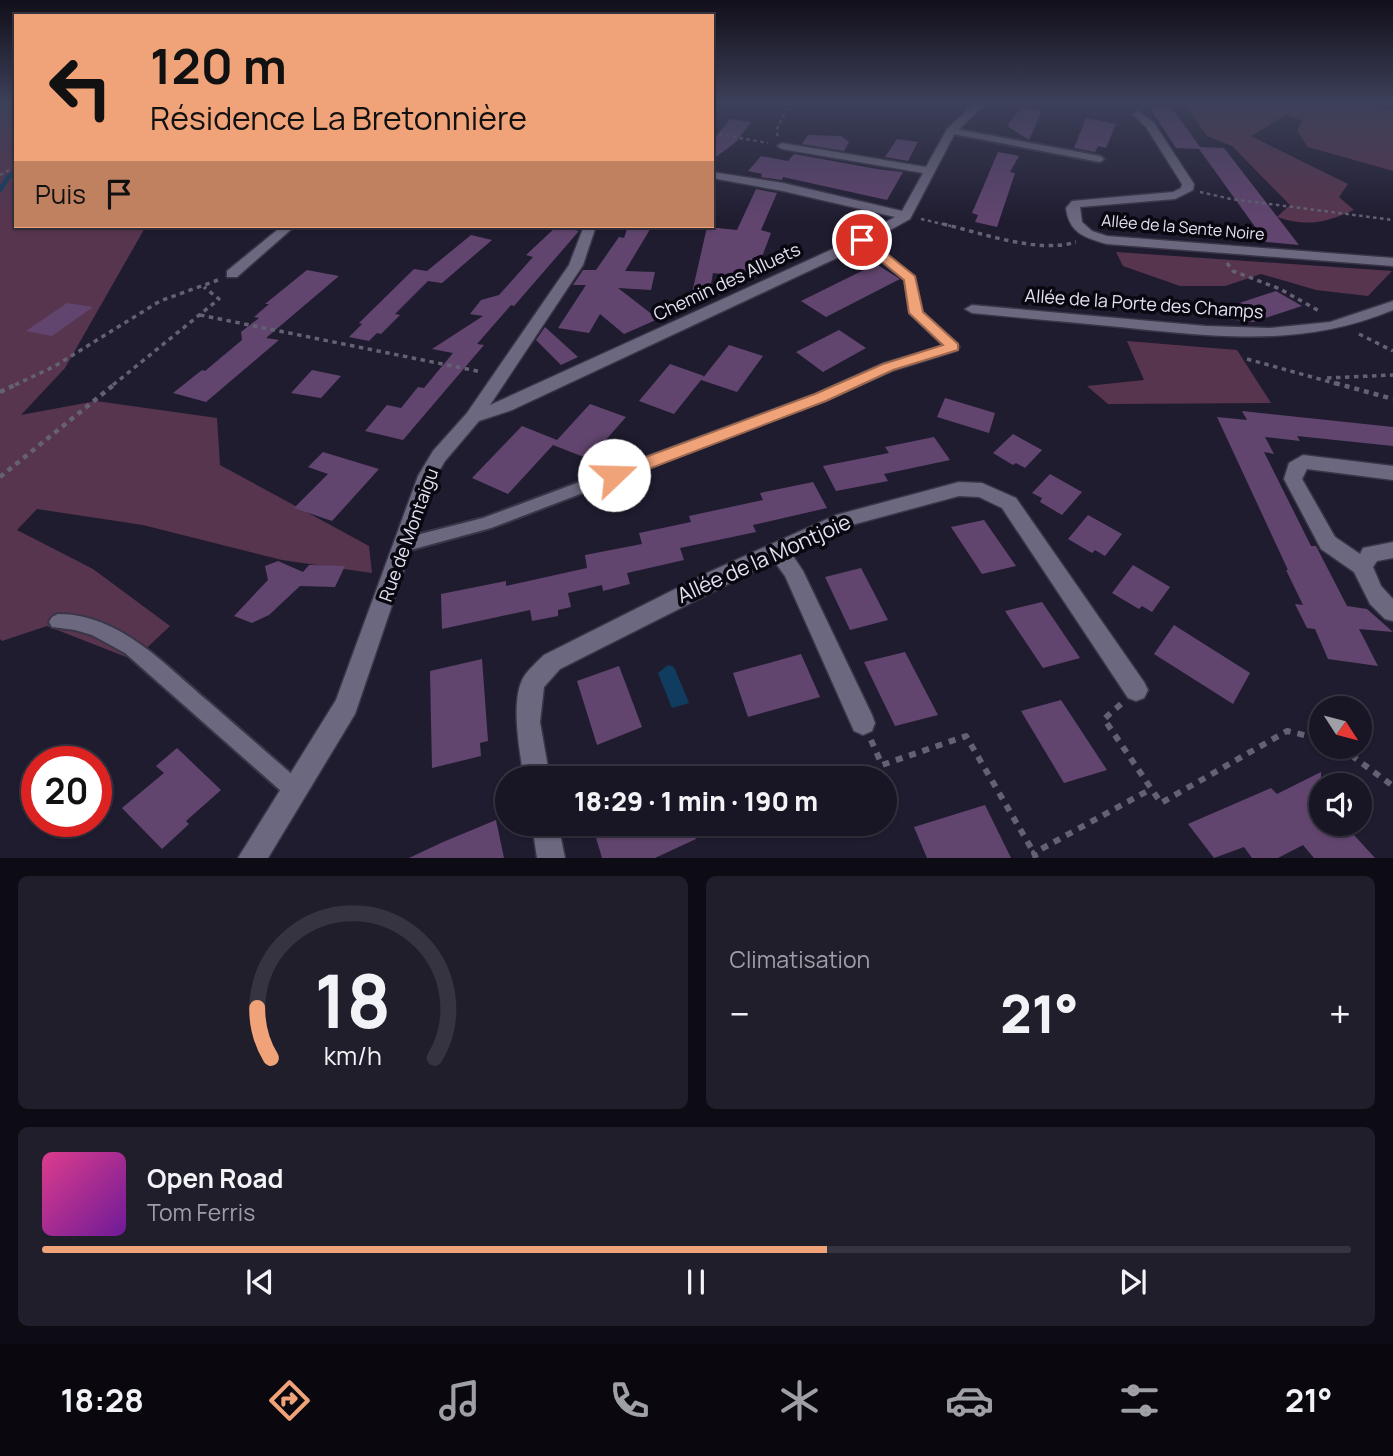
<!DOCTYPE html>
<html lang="fr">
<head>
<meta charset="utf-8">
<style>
	:root { --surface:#181524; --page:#211e2c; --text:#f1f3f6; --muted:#9f9fa6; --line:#363441; --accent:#f0a279 }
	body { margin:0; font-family:Manrope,sans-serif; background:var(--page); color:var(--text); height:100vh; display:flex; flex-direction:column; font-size:26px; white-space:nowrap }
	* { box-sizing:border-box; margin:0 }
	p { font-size:23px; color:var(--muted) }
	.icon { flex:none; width:38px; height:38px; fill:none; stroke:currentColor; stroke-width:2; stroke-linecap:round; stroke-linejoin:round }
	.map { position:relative; height:858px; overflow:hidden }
	.panel { display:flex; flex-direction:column; gap:18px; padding:18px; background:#0d0c14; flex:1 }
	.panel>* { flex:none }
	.guide { position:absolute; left:14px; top:14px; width:700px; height:214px; border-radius:0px; box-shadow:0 2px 5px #0004,0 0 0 2px var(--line); background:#f0a279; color:#111; overflow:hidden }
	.needle { width:46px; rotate:126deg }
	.controls { position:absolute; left:1309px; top:696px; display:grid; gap:14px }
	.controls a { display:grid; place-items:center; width:63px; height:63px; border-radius:50%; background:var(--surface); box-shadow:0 2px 5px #0004,0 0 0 2px var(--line); font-size:35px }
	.speed { position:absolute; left:21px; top:746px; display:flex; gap:14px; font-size:35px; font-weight:700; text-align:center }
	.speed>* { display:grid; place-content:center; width:91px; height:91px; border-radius:50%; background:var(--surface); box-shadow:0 2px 5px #0004,0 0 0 2px var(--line); line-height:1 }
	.speed .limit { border:10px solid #d22; background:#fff; color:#111 }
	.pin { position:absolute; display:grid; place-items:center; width:60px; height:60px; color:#fff; margin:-30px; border:4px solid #fff; border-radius:50%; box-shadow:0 2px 7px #0007 }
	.me { position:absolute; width:77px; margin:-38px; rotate:69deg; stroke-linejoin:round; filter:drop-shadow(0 0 5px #0008) }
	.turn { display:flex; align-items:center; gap:24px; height:147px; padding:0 21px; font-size:32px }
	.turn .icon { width:91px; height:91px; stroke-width:2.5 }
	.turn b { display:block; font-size:49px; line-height:60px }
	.then { display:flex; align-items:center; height:66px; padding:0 21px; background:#0003; gap:14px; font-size:26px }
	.big { font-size:52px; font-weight:800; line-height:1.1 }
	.panel .tile { flex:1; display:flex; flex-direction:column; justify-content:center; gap:10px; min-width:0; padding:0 24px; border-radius:10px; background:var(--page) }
	.panel .dial { align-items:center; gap:0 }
	.dial svg { height:182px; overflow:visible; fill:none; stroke:var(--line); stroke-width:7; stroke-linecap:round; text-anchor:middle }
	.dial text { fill:var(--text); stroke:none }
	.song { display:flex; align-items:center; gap:21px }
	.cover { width:84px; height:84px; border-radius:10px; background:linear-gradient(135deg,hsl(330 70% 55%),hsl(280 70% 35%)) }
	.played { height:7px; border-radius:4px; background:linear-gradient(90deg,var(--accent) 60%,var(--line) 60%) }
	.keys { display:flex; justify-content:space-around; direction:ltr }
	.heat { display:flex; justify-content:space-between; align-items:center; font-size:38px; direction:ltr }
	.panel .tiles { flex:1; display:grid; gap:18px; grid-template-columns:1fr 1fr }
	.tile:last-child { grid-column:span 2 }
	.trip { position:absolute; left:495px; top:766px; width:402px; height:70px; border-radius:35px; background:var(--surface); box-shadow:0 2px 5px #0004,0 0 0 2px var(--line); font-weight:800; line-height:70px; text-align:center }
	.dock { display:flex; height:112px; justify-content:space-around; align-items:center; background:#0a080e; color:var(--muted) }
	.dock .icon { width:49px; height:49px }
	.dock .on { color:var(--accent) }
	.dock b { font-size:32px; color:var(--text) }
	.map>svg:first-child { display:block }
</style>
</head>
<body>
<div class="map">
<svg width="1393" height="858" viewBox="0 0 1393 858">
	<rect width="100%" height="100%" fill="#201c30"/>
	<path fill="#58354e" d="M0 102H16V226H146L65 368 21 415 96 401 217 418 220 465 369 546 372 573 282 560 143 525 37 509 17 530 93 569 170 626 134 660 47 626 2 641 0 639Z
		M1153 102H1366L1393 112V171L1308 147 1297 131 1302 120 1286 115 1251 136 1348 184 1339 197 1354 210C1325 223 1307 227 1277 217L1290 205 1232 146 1207 136 1186 106Z
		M1116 252 1392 271 1368 296 1316 290 1261 274 1225 286H1180L1123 266Z
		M1127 341 1237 350 1271 403 1108 404 1087 386 1144 380Z"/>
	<path fill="#103d5f" d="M668 665 674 667 689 703 672 708 658 673Z"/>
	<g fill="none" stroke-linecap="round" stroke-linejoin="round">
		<path stroke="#103d5f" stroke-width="4.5" d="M0 190 8 177 16 172"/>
	</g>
	<path fill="#62456f" d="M1021 107 1042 111 1029 140 1007 126Z
		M1149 107 1172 108 1200 147 1224 148 1299 245 1266 242 1199 149 1176 148Z
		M1086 118 1116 124 1106 148 1098 146 1095 152 1074 148Z
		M730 119 751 122 736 142 712 160V141Z
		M808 135 841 136 849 142 844 151 802 144Z
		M897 139 918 142 908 161 885 157Z
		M998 152 1019 156 1010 172 1015 173 997 227 975 222 978 215 972 213Z
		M794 154 877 169 903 172 887 200 783 177 782 180 761 177 762 174 748 171 761 156 788 161Z
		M756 189 777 193 761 230 771 233 754 278 713 273 709 294 692 293 707 227 737 230Z
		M557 226 579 231 514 306 511 305 477 344 484 345 403 440 365 431 387 405 401 408 418 387 424 388 453 353 432 349 483 316 470 314 481 300 499 295 533 257 526 255Z
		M628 226H652L625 271 655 272 651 290 618 288 658 319 624 334 600 314 589 333 558 328 586 285H573L583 270H596L619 237 624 238Z
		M471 235 492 240 442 283 428 281 395 314 400 315 381 334 377 333 369 341 349 337 362 324 359 323 414 269 427 271Z
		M876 264 900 279 826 317 801 301Z
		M307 270 339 276 266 338 279 340 206 402 173 393 202 370 205 371 242 340 241 332 259 318 254 317 269 304H265Z
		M1276 291 1302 306 1253 322 1200 316Z
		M67 303 93 307 52 336 26 331Z
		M545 327 578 357 561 365 536 340Z
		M839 330 866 348 823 372 796 352Z
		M729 345 763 356 737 392 701 380 674 414 639 401 670 364 704 376 702 379Z
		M312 370 341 376 321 398 291 393Z
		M945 398 995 413 989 433 937 417Z
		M590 404 626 417 589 459 553 445 508 494 472 478 522 426 557 440Z
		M1242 411 1393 427V446L1297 436 1300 441 1265 437 1274 454 1264 452 1311 546H1316L1347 606 1367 609 1393 632 1359 629 1378 666 1328 659 1315 629 1307 628 1295 604 1303 605 1286 570H1288L1217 417 1247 420Z
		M1013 434 1042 450 1025 468 1016 463 1013 465 993 453Z
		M934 437 950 460 884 474 888 481 836 491 823 466 889 453 885 447Z
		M323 452 379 469 332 521 294 508 328 474 308 467Z
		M1050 474 1082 492 1062 515 1040 502 1042 498 1032 493Z
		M813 482 827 508 753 525 756 532 680 548 684 560 627 573 630 584 603 591 602 585 568 593 571 607 558 610V616L532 621 530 610 442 629 441 594 506 581V586L587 568 585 555 642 544 639 533 691 522 689 516 763 500 760 493Z
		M1088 515 1122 534 1105 556 1095 550 1092 553 1068 539Z
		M984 520 1016 566 982 574 951 527Z
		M278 561 303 572 309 565 345 566 335 587 300 586 269 615 252 623 234 616 268 580 265 566Z
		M1133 565 1170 587 1152 612 1142 606 1139 609 1112 593Z
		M861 568 888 620 850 630 825 577Z
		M1042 602 1080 658 1043 668 1005 611Z
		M1174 625 1250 673 1233 704 1154 654Z
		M905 652 938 715 895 726 864 662Z
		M801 654 820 697 748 717 733 673Z
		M482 659 488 741 480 743 481 756 432 768 430 671Z
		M619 666 642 727 597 745 577 681Z
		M1061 700 1107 770 1064 783 1021 711Z
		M177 748 221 790 186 821 189 824 162 849 122 808 164 773 156 766Z
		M1321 772V824H1344L1375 858H1314L1303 845 1278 858H1252L1244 847 1214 858 1188 824 1271 788 1277 794Z
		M985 805 1011 858H927L914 827Z
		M496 820 504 858H409L443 842Z
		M592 824H691L696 839 655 858H602Z"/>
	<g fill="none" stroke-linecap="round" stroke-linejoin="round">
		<g stroke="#3a3647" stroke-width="4">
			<path id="lane" d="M951 128 1100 156 1104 159 1100 162 948 133V129Z
				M862 237 914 277 922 312 957 344 959 347 957 350 893 370 826 400 491 528 403 552 397 550 395 545 397 540 483 518 816 394 883 364 944 346 910 313 905 280 858 242V238Z
				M58 614C120 614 165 665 209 702 240 729 272 757 303 784L306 791 303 798 296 801 289 798 125 653 92 635 75 630 52 627 49 622 52 617Z"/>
		</g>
		<g stroke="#3a3647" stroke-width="3">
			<path id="street" d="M976 102H987L955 133 910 219 856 249 512 410 479 421 445 461 436 476 355 714 268 858H238L336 700 418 476 433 451 467 413 569 265 584 226H596L583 265 490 405 846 243 895 217 783 191 712 178V172L783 183 902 211 923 173 782 149 777 146 782 143 926 167 947 129Z
				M1138 111 1154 123 1194 184 1193 190 1175 199 1080 207 1082 222 1092 231 1107 236 1393 258V266L1107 244C1085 238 1069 233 1066 208L1072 201 1173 192 1181 188 1182 184 1146 127 1133 114Z
				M282 226H295L237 277H227V271Z
				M1393 301V310C1302 348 1216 337 1120 327 1071 322 1021 318 972 313L965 309 972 305 1206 326 1269 328 1330 322Z
				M1303 455 1393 466V480L1307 469 1302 479 1335 537 1360 554 1363 548 1393 542V558L1377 561 1373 567 1381 586 1393 599V621L1385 619 1370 604 1354 572 1321 549 1284 479 1289 463Z
				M959 482 982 483 1016 498 1144 682 1148 690 1144 698 1136 701 1128 698 1002 508 979 497 959 496 848 526 791 553 803 571 872 715 875 723 872 731 863 735 854 731 785 576 774 561 560 669 544 687 540 722 550 779H524C520 752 509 698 525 675 530 668 538 661 544 655L707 573 836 515Z
				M532 824H558L565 858H537Z"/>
		</g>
		<path stroke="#646173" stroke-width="2.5" stroke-dasharray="3.5 3.5" stroke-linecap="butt" d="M712 133 768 143
			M778 136 776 131 790 102
			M0 175 16 166
			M1200 192 1231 199 1393 220
			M921 219 951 226"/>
		<path stroke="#646173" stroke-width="3.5" stroke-dasharray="4.5 4.5" stroke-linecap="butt" d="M943 224C982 233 1038 254 1076 242
			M1227 263 1233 271 1280 289 1321 312
			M200 315 482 372
			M1359 334 1393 351
			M1247 359 1341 385
			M1327 378 1393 375
			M15 385 55 366 160 301 218 280
			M113 385 219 299 204 287"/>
		<path stroke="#646173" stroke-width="4.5" stroke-dasharray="5 5" stroke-linecap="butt" d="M1335 383 1393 399
			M0 392 19 383
			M0 477 116 383"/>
		<path stroke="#646173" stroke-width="6" stroke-dasharray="7 7" stroke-linecap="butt" d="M1121 704 1104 719 1161 803 1287 731 1321 739
			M871 740 882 765 966 736 1034 853
			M1340 747 1393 786
			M1036 858 1034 853 1151 789"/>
		<use href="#lane" fill="#6c6880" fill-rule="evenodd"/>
		<use href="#street" fill="#6c6880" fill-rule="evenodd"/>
	</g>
	<linearGradient id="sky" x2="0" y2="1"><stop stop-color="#120f1a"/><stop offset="0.46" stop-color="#3c4059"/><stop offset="1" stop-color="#3c4059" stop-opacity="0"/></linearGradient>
	<rect width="1393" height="222" fill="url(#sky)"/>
	<path fill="#f0a279" stroke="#9c694f" stroke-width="2" d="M858 237H866L915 276 923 312 958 344V350L893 370 826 401 620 480H608L606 475 608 471 815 394 883 364 943 345 909 313 904 280 858 242Z"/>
	<g text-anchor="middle" stroke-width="7" stroke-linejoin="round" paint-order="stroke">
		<g font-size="16" fill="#e4e2f0" stroke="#090810">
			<text transform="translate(1183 227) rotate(5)" y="6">Allée de la Sente Noire</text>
		</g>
		<g font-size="18" fill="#e4e2f0" stroke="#090810">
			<text transform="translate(727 282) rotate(-25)" y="6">Chemin des Alluets</text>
			<text transform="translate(1144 304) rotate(4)" y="6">Allée de la Porte des Champs</text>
			<text transform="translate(409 535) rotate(-70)" y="6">Rue de Montaigu</text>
		</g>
		<g font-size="21" fill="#e4e2f0" stroke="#090810">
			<text transform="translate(764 559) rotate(-24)" y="7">Allée de la Montjoie</text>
		</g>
	</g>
</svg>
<div class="controls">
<a><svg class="needle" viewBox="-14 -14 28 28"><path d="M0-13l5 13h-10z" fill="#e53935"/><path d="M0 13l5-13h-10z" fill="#9f9fa6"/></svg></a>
<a><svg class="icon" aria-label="sound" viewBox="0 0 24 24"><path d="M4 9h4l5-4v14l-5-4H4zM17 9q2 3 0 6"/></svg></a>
</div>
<div class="speed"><div class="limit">20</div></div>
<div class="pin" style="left:862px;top:240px;background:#d93025"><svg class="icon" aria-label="arrive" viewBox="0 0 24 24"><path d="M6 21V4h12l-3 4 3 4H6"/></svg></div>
<svg class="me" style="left:614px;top:475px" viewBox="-20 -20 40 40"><circle r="19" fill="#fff"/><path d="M0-13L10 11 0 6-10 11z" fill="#f0a279"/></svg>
<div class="trip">18:29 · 1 min · 190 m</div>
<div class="guide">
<div class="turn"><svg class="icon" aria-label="left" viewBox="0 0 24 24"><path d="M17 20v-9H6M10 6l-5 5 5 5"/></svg><div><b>120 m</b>Résidence La Bretonnière</div></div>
<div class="then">Puis<svg class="icon" aria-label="arrive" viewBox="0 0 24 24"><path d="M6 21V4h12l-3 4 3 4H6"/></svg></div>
</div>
</div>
<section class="panel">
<div class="tiles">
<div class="tile dial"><svg viewBox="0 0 100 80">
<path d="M14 69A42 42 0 1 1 86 69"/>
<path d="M14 69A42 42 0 0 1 8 47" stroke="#f0a279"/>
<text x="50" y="56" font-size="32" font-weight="700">18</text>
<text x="50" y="72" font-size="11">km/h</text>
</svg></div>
<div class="tile"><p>Climatisation</p>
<div class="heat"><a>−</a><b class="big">21°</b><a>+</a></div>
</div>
<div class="tile">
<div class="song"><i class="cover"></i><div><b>Open Road</b><p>Tom Ferris</p></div></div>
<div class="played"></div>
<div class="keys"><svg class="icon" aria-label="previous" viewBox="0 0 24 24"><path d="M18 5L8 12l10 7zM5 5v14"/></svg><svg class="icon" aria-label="pause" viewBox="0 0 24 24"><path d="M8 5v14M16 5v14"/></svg><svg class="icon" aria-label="next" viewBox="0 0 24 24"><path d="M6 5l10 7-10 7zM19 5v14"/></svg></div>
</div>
</div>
</section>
<nav class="dock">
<b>18:28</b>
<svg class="icon on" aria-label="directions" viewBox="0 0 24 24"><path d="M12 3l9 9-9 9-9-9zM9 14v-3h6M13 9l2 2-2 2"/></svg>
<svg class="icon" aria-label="music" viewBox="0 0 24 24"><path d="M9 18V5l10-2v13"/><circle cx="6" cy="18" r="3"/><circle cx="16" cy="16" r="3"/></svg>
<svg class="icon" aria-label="phone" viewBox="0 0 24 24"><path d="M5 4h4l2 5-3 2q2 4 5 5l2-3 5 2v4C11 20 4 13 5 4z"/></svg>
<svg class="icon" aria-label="climate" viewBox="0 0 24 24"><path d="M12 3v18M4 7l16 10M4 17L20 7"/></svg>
<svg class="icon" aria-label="car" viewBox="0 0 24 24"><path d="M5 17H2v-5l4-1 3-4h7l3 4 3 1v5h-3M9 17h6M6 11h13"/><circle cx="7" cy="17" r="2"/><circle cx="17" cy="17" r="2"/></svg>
<svg class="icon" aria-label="filters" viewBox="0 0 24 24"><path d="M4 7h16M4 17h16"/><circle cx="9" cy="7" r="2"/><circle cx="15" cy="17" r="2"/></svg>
<b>21°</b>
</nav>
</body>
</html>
